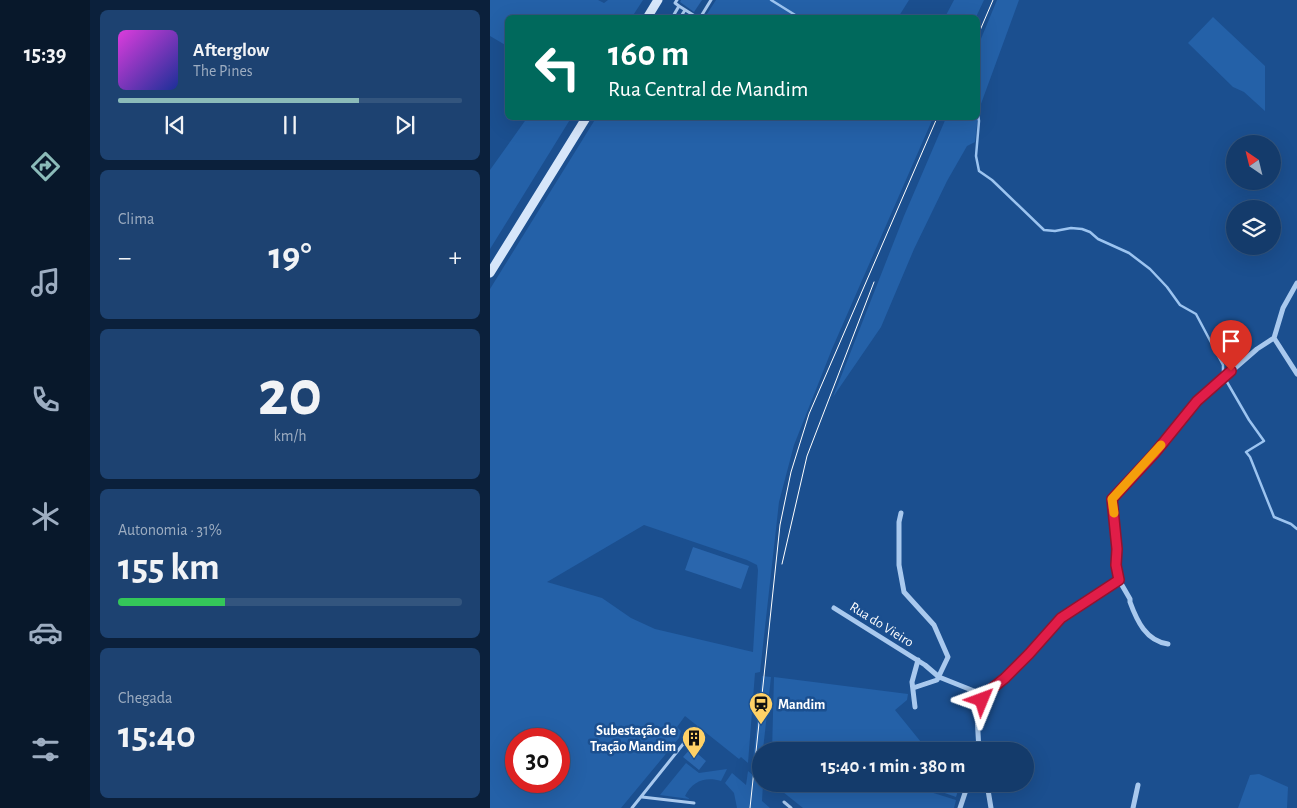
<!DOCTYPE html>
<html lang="pt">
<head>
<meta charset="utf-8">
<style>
	:root { --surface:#143b6b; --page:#1d4271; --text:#f1f3f6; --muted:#9dadc1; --line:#33557e; --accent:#8bbbb9 }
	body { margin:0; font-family:"Alegreya Sans",sans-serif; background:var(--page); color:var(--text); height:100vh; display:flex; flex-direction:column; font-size:19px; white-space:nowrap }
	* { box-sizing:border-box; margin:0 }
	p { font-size:16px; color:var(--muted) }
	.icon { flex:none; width:28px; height:28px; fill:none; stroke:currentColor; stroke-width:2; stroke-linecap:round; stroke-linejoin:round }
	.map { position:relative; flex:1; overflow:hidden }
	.side { display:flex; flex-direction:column; gap:10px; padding:10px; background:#0b203b; width:400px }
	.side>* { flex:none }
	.top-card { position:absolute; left:15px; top:15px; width:475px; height:105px; border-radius:8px; box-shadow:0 5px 20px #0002,0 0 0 1px var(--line); background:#00695c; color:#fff; overflow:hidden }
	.needle { width:32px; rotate:325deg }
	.controls { position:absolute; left:736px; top:135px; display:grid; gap:10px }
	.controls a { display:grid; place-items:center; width:55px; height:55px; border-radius:50%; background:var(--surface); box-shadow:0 5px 20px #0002,0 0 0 1px var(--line); font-size:25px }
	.speed { position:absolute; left:15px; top:728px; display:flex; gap:10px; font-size:25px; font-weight:700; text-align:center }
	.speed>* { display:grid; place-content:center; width:65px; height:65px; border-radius:50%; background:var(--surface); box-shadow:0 5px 20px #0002,0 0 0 1px var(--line); line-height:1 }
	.speed .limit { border:8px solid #d22; background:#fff; color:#111 }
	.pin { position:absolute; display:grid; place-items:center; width:42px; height:42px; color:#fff; margin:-51px -21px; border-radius:50% 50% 50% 0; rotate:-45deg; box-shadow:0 0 5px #0007 }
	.pin .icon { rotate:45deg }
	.me { position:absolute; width:55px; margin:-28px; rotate:46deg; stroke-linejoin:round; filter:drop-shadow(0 0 4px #0008) }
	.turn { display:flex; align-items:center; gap:18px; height:105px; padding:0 20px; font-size:22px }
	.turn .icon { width:65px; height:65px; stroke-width:2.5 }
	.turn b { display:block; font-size:35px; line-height:42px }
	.big { font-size:38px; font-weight:700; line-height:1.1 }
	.side .tile { flex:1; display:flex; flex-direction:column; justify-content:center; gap:8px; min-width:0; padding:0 18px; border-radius:8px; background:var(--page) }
	.side .dial { align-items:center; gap:0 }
	.dial b { font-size:65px; line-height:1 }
	.song { display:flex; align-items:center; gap:15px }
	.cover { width:60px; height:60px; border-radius:8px; background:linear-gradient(135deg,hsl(300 70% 55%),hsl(230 70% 35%)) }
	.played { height:5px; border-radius:2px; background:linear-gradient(90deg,var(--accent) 70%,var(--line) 70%) }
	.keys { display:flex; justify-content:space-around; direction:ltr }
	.heat { display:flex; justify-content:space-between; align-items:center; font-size:28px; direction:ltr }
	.charge { height:8px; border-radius:4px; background:linear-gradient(90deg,#34c759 31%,var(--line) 0) }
	.trip { position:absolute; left:262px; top:742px; width:282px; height:50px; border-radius:25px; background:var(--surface); box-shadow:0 5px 20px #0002,0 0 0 1px var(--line); font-weight:700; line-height:50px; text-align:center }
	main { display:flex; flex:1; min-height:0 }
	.tab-bar { display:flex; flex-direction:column; width:90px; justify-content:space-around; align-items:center; background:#08182b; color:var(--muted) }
	.tab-bar .icon { width:35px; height:35px }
	.tab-bar .selected { color:var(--accent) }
	.tab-bar b { font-size:22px; color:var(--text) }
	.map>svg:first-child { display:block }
</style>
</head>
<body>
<main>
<nav class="tab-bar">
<b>15:39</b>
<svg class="icon selected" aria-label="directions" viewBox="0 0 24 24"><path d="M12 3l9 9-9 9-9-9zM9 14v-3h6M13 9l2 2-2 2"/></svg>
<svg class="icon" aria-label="music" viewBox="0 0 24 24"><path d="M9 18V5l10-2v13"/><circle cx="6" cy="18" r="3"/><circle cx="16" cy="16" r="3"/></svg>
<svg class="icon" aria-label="phone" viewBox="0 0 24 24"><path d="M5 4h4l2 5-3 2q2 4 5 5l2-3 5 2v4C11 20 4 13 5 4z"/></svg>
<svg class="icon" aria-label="climate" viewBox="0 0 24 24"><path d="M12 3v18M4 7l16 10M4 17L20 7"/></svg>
<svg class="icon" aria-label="car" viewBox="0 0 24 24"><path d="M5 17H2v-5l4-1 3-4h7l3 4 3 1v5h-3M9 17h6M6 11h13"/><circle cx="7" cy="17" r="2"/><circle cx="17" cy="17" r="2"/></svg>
<svg class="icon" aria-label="filters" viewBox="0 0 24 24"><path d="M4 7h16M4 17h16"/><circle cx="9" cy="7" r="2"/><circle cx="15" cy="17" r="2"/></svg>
</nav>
<section class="side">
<div class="tile">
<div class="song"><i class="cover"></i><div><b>Afterglow</b><p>The Pines</p></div></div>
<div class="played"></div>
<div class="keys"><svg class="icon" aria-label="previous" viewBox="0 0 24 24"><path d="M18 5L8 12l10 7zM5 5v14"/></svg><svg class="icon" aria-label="pause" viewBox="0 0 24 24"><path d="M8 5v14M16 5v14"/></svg><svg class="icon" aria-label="next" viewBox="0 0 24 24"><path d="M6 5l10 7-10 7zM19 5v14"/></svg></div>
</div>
<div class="tile"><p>Clima</p>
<div class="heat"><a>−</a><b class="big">19°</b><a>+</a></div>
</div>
<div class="tile dial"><b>20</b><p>km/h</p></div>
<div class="tile"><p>Autonomia · 31%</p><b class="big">155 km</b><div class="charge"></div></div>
<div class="tile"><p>Chegada</p><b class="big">15:40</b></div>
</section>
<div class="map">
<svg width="807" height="808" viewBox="0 0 807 808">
	<rect width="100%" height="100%" fill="#1b4f8f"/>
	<path fill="#2461a8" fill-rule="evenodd" d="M0 0H108L114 3 118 0H153L142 17 18 18 17 46 0 36Z
		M226 0H419L409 16 411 17H215Z
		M464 0H494L486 17H455Z
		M507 0H529L488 112V46Z
		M723 17 775 66V111L754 92 743 87 698 43Z
		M488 117 485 142 477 146 457 181 424 249 391 327 343 397 414 216 456 118Z
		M37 118H81L0 249V170Z
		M106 118H443L342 349 304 445 289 502 270 672 265 673 258 763 251 757 249 759 195 716 187 727 191 731 189 738 131 808H0V289ZM154 525 257 560 267 565 268 570 263 652 165 629 141 618 112 598 57 582ZM26 739H69V781H26Z
		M272 676 281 677 270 777 262 770Z
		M284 677 418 694 417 700 405 710 435 747V751H282Z
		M196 763 209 773 237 769 231 781C216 776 202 781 195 796L200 799 170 795Z
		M258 771 273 784 272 801 280 808H247L244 793 235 783 242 773 256 785Z
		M769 774 798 787 797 808H748L760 775Z
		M283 784H435V790L437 791 466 800 464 808H313Z"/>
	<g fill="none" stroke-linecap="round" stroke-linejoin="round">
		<path stroke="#9cc4f0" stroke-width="2.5" d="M281 0 310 18
			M488 114 489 121 486 156 489 171 502 180 554 230 565 231 581 228 592 229 600 232 608 239 639 253 660 269 677 287 690 305 706 314 733 365V372
			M737 382 759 420 774 441 756 452 760 457 784 517 801 524 807 529"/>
	</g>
	<path fill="#2a66ad" d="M191 0H212L204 12 190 2Z
		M203 547 259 566 251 589 195 570Z
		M201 748 216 761 209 770 193 757Z
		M455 784H470L466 797 452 792Z"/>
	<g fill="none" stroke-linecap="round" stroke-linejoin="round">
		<path stroke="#a9c9ee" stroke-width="3" d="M189 6 208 18
			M182 18 189 6 185 3 187 0
			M190 18 195 10
			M210 18 221 0
			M152 797 204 803
			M294 802 301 808
			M142 808 202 733"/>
		<path stroke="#a9c9ee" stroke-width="5" d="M784 338 807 374
			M411 513 409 522V565L414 592 444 625 458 657 447 680 423 688
			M629 580 640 599V602C647 621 656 641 678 644
			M344 608 435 665 449 677 494 695
			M425 707 422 682 428 660
			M489 751 487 715 494 695 515 678 571 617 629 580 626 565 627 549 621 499 664 454 707 401 767 349 784 338 793 308 807 283
			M497 784 501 808
			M470 808 478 784
			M643 808 648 785"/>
		<path stroke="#d6e6fa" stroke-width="9" d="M157 18 168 0
			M0 273 96 118"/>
		<path stroke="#fff" stroke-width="1" d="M488 35 503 0
			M292 564 317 456 384 282
			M260 808 290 525 301 472 319 414 447 118"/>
	</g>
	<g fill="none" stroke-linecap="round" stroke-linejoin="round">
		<g stroke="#92132f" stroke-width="12">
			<path id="route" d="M492 700 494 695 515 678 539 654 571 618 629 580 626 565 627 549 622 499 664 454 707 401 741 371"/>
		</g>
		<use href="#route" stroke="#e11d48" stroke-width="9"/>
		<path stroke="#f59e0b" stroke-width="9" d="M624 513 622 499 671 445"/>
	</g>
	<defs>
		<g id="station-pin" transform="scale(1.25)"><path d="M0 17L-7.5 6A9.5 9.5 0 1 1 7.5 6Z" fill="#ffd166" stroke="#1b4f8f"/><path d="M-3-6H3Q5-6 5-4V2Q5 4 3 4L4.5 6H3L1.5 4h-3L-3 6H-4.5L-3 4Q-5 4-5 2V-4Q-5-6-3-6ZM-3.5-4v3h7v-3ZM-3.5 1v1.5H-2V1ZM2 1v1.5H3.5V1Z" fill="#111"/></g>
		<g id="building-pin" transform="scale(1.25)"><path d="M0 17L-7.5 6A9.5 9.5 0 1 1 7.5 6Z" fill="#ffd166" stroke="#1b4f8f"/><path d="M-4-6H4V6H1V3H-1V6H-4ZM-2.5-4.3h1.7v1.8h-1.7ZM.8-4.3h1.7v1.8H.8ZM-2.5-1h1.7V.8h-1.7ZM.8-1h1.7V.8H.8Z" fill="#111"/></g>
	</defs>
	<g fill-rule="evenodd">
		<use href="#station-pin" x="271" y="704"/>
		<use href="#building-pin" x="204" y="738"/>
	</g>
	<g text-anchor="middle" stroke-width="5" stroke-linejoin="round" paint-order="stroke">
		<g font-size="14" fill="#fff" stroke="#1b4f8f">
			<text transform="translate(392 624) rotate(32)" y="5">Rua do Vieiro</text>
		</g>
		<g font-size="14" font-weight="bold" fill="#fff" stroke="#1b4f8f" text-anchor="start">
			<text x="288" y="709">Mandim</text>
			<text x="186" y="735" text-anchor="end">Subestação de<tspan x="186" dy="16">Tração Mandim</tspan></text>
		</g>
	</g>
</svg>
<div class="controls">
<a><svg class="needle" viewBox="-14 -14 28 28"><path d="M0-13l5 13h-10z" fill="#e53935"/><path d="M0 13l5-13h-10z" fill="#9dadc1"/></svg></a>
<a><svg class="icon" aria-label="layers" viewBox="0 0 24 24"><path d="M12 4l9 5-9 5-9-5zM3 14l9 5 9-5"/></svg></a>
</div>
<div class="speed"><div class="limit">30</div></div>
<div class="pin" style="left:741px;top:371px;background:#d93025"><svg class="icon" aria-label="arrive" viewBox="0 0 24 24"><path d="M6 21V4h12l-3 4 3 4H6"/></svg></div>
<svg class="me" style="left:492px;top:700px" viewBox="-20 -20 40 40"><path d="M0-17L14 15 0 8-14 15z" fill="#e11d48" stroke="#fff" stroke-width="4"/></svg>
<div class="trip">15:40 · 1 min · 380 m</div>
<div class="top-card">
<div class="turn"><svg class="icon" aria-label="left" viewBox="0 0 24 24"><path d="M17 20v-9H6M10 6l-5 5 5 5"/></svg><div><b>160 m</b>Rua Central de Mandim</div></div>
</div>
</div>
</main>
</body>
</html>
